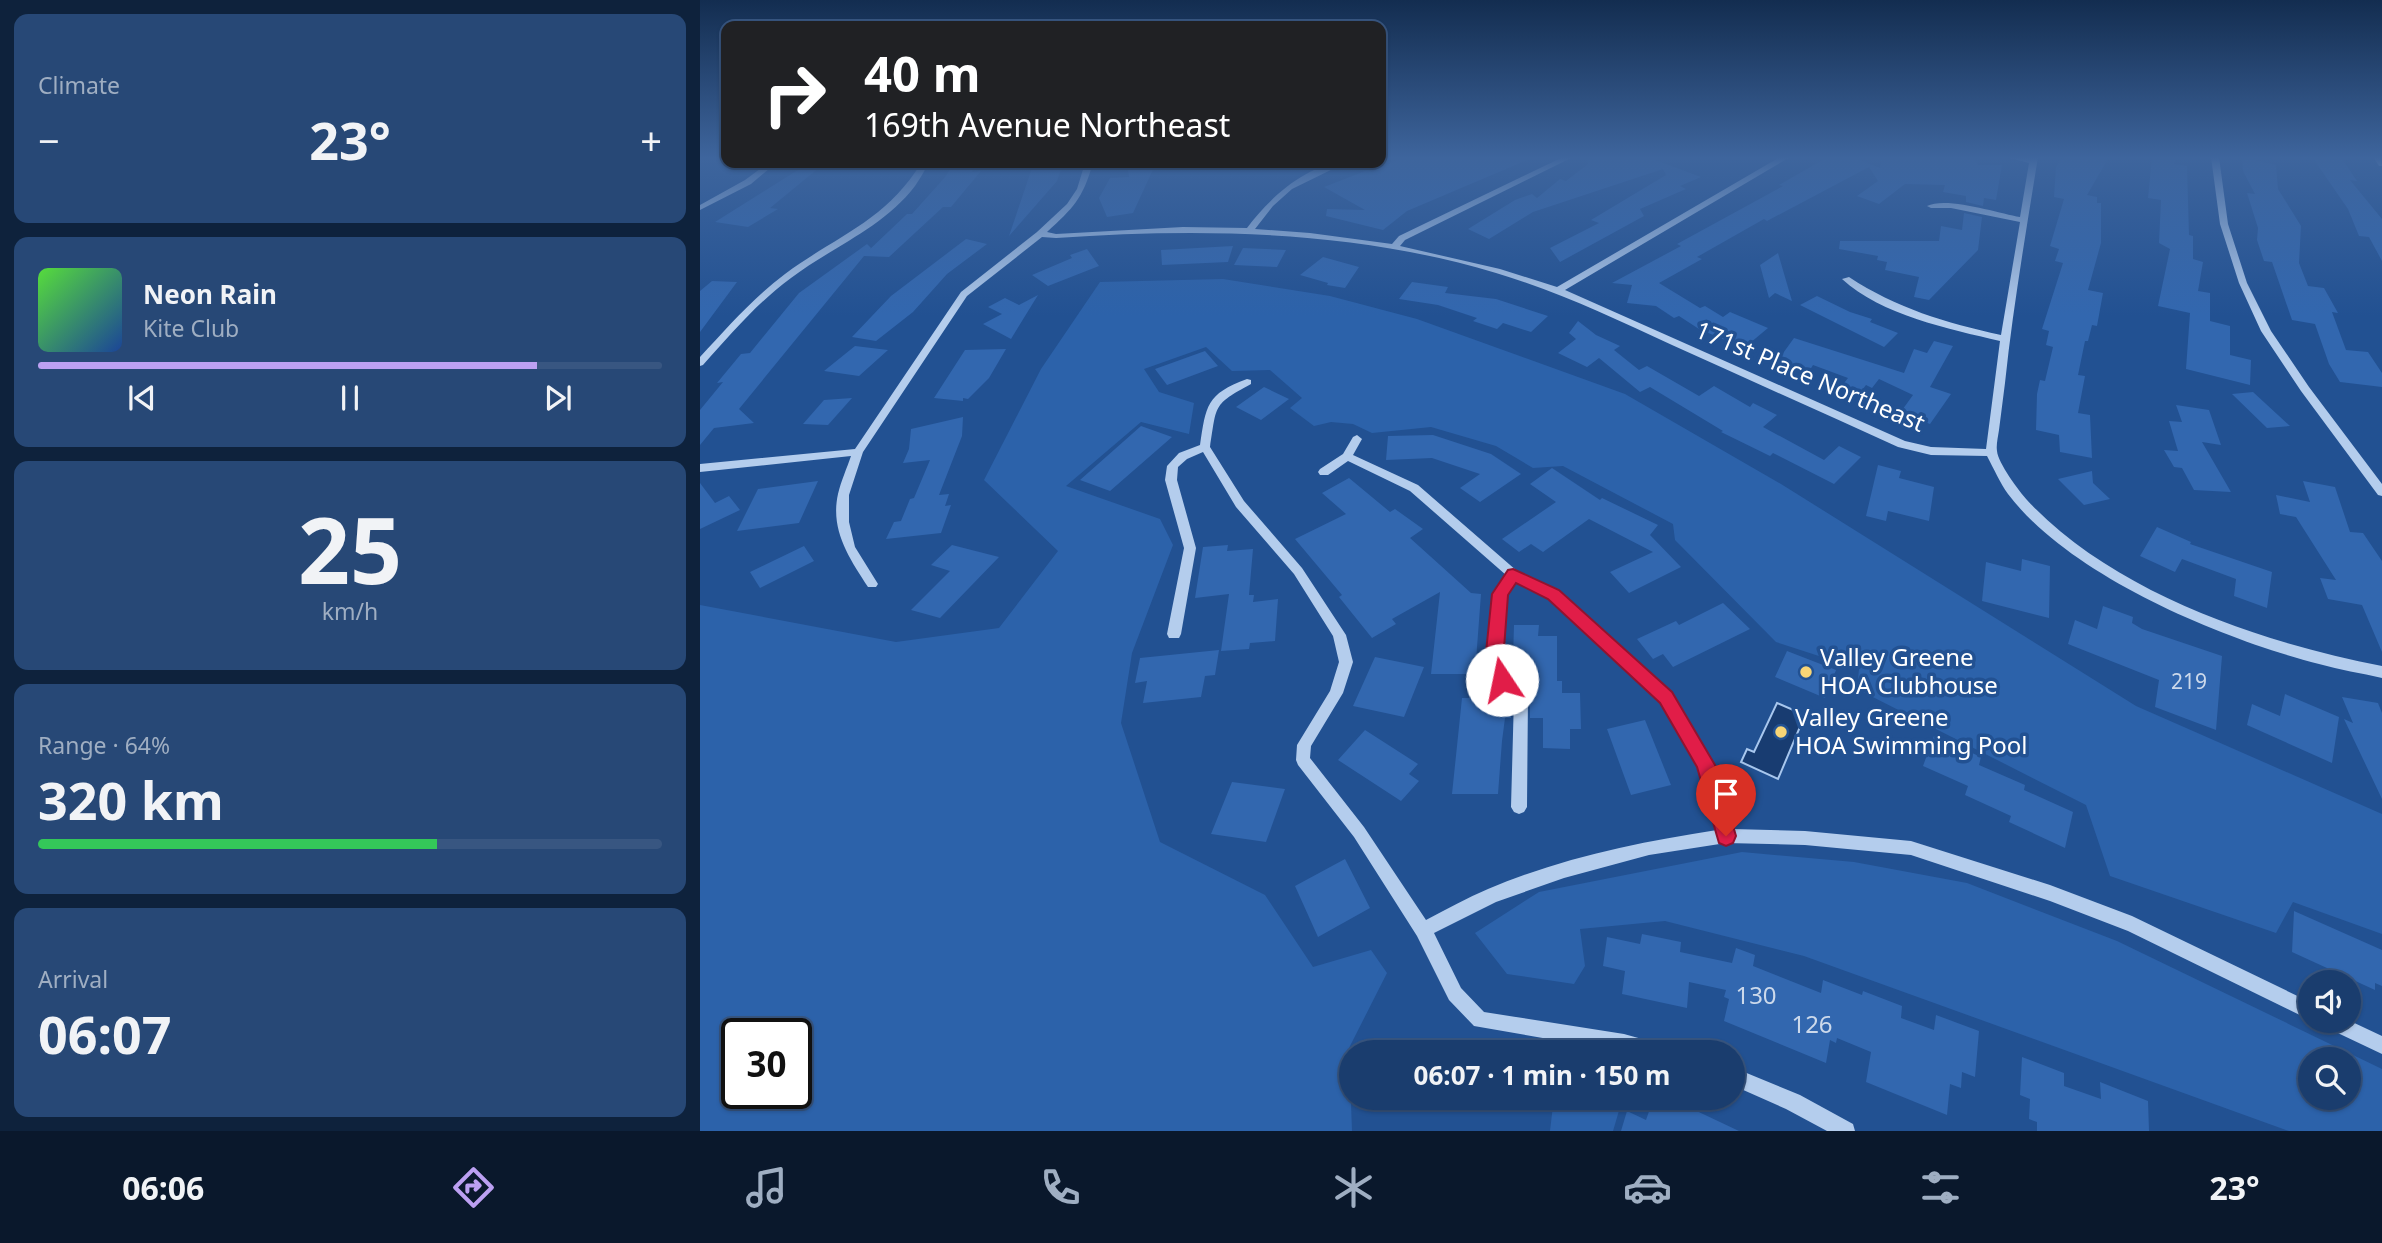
<!DOCTYPE html>
<html lang="en">
<head>
<meta charset="utf-8">
<style>
	:root { --surface:#1a3d6e; --page:#274876; --text:#f1f3f6; --muted:#9faec2; --line:#385681; --accent:#bca0f2 }
	body { margin:0; font-family:"Noto Sans",sans-serif; background:var(--page); color:var(--text); height:100vh; display:flex; flex-direction:column; font-size:26px; white-space:nowrap }
	* { box-sizing:border-box; margin:0 }
	p { font-size:23px; color:var(--muted) }
	.icon { flex:none; width:38px; height:38px; fill:none; stroke:currentColor; stroke-width:2; stroke-linecap:round; stroke-linejoin:round }
	.map { position:relative; flex:1; overflow:hidden }
	.side { display:flex; flex-direction:column; gap:14px; padding:14px; background:#0e223c; width:700px }
	.side>* { flex:none }
	.banner { position:absolute; left:21px; top:21px; width:665px; height:147px; border-radius:14px; box-shadow:0 2px 5px #0004,0 0 0 2px var(--line); background:#202124; color:#fff; overflow:hidden }
	.buttons { position:absolute; left:1598px; top:970px; display:grid; gap:14px }
	.buttons a { display:grid; place-items:center; width:63px; height:63px; border-radius:50%; background:var(--surface); box-shadow:0 2px 5px #0004,0 0 0 2px var(--line); font-size:35px }
	.speed { position:absolute; left:21px; top:1018px; display:flex; gap:14px; font-size:35px; font-weight:700; text-align:center }
	.speed>* { display:grid; place-content:center; width:91px; height:91px; border-radius:50%; background:var(--surface); box-shadow:0 2px 5px #0004,0 0 0 2px var(--line); line-height:1 }
	.speed .limit { border:4px solid #111; border-radius:10px; background:#fff; color:#111 }
	.pin { position:absolute; display:grid; place-items:center; width:60px; height:60px; color:#fff; margin:-72px -30px; border-radius:50% 50% 50% 0; rotate:-45deg; box-shadow:0 0 7px #0007 }
	.pin .icon { rotate:45deg }
	.me { position:absolute; width:77px; margin:-38px; rotate:349deg; stroke-linejoin:round; filter:drop-shadow(0 0 5px #0008) }
	.turn { display:flex; align-items:center; gap:24px; height:147px; padding:0 28px; font-size:32px }
	.turn .icon { width:91px; height:91px; stroke-width:2.5 }
	.turn b { display:block; font-size:49px; line-height:60px }
	.big { font-size:52px; font-weight:700; line-height:1.1 }
	.side .widget { flex:1; display:flex; flex-direction:column; justify-content:center; gap:10px; min-width:0; padding:0 24px; border-radius:14px; background:var(--page) }
	.side .dial { align-items:center; gap:0 }
	.dial b { font-size:91px; line-height:1 }
	.song { display:flex; align-items:center; gap:21px }
	.cover { width:84px; height:84px; border-radius:10px; background:linear-gradient(135deg,hsl(110 70% 55%),hsl(220 70% 35%)) }
	.played { height:7px; border-radius:4px; background:linear-gradient(90deg,var(--accent) 80%,var(--line) 80%) }
	.keys { display:flex; justify-content:space-around; direction:ltr }
	.heat { display:flex; justify-content:space-between; align-items:center; font-size:38px; direction:ltr }
	.charge { height:10px; border-radius:5px; background:linear-gradient(90deg,#34c759 64%,var(--line) 0) }
	.trip { position:absolute; left:639px; top:1040px; width:406px; height:70px; border-radius:35px; background:var(--surface); box-shadow:0 2px 5px #0004,0 0 0 2px var(--line); font-weight:700; line-height:70px; text-align:center }
	.dock { display:flex; height:112px; justify-content:space-around; align-items:center; background:#0a182c; color:var(--muted) }
	.dock .icon { width:49px; height:49px }
	.dock .selected { color:var(--accent) }
	.dock b { font-size:32px; color:var(--text) }
	main { display:flex; flex:1; min-height:0 }
	.map>svg:first-child { display:block }
</style>
</head>
<body>
<main>
<section class="side">
<div class="widget"><p>Climate</p>
<div class="heat"><a>−</a><b class="big">23°</b><a>+</a></div>
</div>
<div class="widget">
<div class="song"><i class="cover"></i><div><b>Neon Rain</b><p>Kite Club</p></div></div>
<div class="played"></div>
<div class="keys"><svg class="icon" aria-label="previous" viewBox="0 0 24 24"><path d="M18 5L8 12l10 7zM5 5v14"/></svg><svg class="icon" aria-label="pause" viewBox="0 0 24 24"><path d="M8 5v14M16 5v14"/></svg><svg class="icon" aria-label="next" viewBox="0 0 24 24"><path d="M6 5l10 7-10 7zM19 5v14"/></svg></div>
</div>
<div class="widget dial"><b>25</b><p>km/h</p></div>
<div class="widget"><p>Range · 64%</p><b class="big">320 km</b><div class="charge"></div></div>
<div class="widget"><p>Arrival</p><b class="big">06:07</b></div>
</section>
<div class="map">
<svg width="1682" height="1131" viewBox="0 0 1682 1131">
	<rect width="100%" height="100%" fill="#225192"/>
	<path fill="#2c62aa" fill-rule="evenodd" d="M523 279 630 296 717 319 925 394 1081 484 1436 706 1682 814V934L1593 902 1576 933 1410 876 1386 805 1157 689 1159 669 1076 642 975 540 973 524 863 466 833 468 796 446 731 427 672 433 653 424 631 422 614 426 590 408 602 398 570 370 532 371 506 347 444 369 459 392 494 403 489 434 441 422 366 486 460 519 473 545 432 653 421 723 460 842 565 895 613 967 671 950 687 973 649 1048 652 1131H0V605L196 642 299 628 358 551 284 480 341 369 400 282ZM37 1034H96V1094H37Z
		M1042 852 1154 862 1267 883 1417 941 1682 1069V1131H1589L1104 956 965 921 880 929 885 966 874 984 807 974 775 933 839 892ZM1610 1059H1648V1097H1610Z
		M854 1097H923L913 1131H850Z"/>
	<path fill="#183c71" stroke="#a8c7ee" stroke-width="2" d="M1077 703 1105 715 1078 779 1041 762 1047 749 1054 752Z"/>
	<path fill="#3267af" d="M704 157H832V158L707 211 683 230 626 216 627 209 665 210 624 187 668 170 672 172Z
		M888 157H947L1001 177 980 186 986 189 940 209 944 216 860 262 850 248 899 223 891 220 966 175 963 169 833 212 789 239 768 229 815 200 832 194 837 198 860 179 866 181 888 164Z
		M1153 157 1180 168 1181 157H1245V159L1275 160 1278 165H1302L1296 200 1284 198 1283 206 1266 202V196L1243 192 1245 185 1205 184 1179 204 1157 196 1178 181 1169 167 1067 221 1064 219 997 257 1002 259 959 283 1000 308 1005 306 1023 317 1030 312 1068 328 1044 348 999 329 979 316 974 318 956 306 927 303 932 285 912 283 981 246 977 244 1083 186 1079 185 1126 158Z
		M1362 157H1409L1387 195 1397 197V203H1401V243L1388 290 1403 293 1397 326 1392 325 1388 341H1385L1378 375 1385 376 1378 413 1390 415 1392 458 1360 452 1359 435 1336 430 1337 394 1340 380 1345 381 1353 347 1346 345 1349 331 1342 329 1363 263 1355 261 1359 249 1350 246 1364 199 1354 197 1356 167Z
		M1452 157H1476L1474 164 1487 166 1489 235 1493 236V259L1503 262 1498 291 1510 293V321L1530 326V355L1551 360 1550 385 1486 369 1490 313 1458 306 1470 249 1459 243 1461 200 1448 198Z
		M1542 157 1576 165 1578 189 1601 226 1599 263 1608 286 1624 288 1638 313 1632 312 1646 350 1668 352 1682 373V387L1640 382 1629 364 1615 324 1592 320 1572 262 1564 261 1557 240 1558 228 1547 193 1555 194 1543 171Z
		M1612 157H1641L1657 181 1650 180 1682 219V261L1669 237 1659 236 1648 209Z
		M109 163H117L120 167 70 208 78 209 48 227 15 222Z
		M253 163H276L272 172 281 171 251 207H243L189 257 164 256 39 409 54 423 14 428 0 445V410L23 382 17 383 41 354 50 353 99 293 167 244 171 248 168 251 207 214H212L246 176Z
		M363 163 357 181 309 236 333 165Z
		M427 163H456L433 213 407 217 399 198 410 178 429 177Z
		M1264 213 1282 217 1278 250 1229 300 1214 297 1219 277 1185 270 1187 262 1177 260 1178 256 1139 249 1140 241H1239L1241 226 1262 230Z
		M266 239 287 244 247 274 213 312 176 341 152 337 191 296Z
		M533 246 528 262 462 265 461 250Z
		M543 248 586 250 577 267 534 265Z
		M387 249 399 266 348 286 332 275 372 258 370 255Z
		M1078 253 1092 301 1075 293 1069 298 1060 265Z
		M623 257 659 267 645 288 627 285 628 283 600 275Z
		M12 281 37 282 0 332V291Z
		M712 282 748 287 745 293 796 299 848 316 831 332 803 323 797 329 773 321 777 318 738 305 699 299Z
		M338 295 311 339 283 324 302 314 288 307 305 298 319 305Z
		M1117 296 1150 312 1172 319 1170 322 1198 333 1184 347 1100 305Z
		M878 321 896 335 920 346 914 350 939 370 947 366 999 396 1014 386 1050 407 1053 403 1077 415 1063 427 1124 460 1139 446 1161 457 1134 484 1073 453 1070 456 1021 432 1023 431 950 387 940 392 899 358 887 367 858 353 876 339 869 333Z
		M1094 338 1204 373 1214 349 1227 353 1234 341 1253 346 1230 387 1251 394 1230 424 1200 413 1213 395 1179 379 1172 388 1166 385 1159 394 1141 387 1148 378 1113 365 1108 373 1082 364 1087 358 1081 356Z
		M155 346 188 350 159 376 124 371Z
		M306 349 289 378 268 399 263 398V401L234 398 265 350Z
		M505 351 518 366 467 385 455 369Z
		M564 387 589 399 561 420 536 407Z
		M1553 392 1590 426 1567 428 1532 394Z
		M152 398 128 425 103 424 124 400Z
		M1476 405 1509 410 1521 445 1502 442 1531 492 1494 490 1482 468 1474 467 1464 450 1478 451 1469 421 1482 422Z
		M263 417 262 436 239 495 249 494 245 506 251 505 241 533 186 539 194 522 201 521 210 499 214 498 230 460 203 463 209 449 211 429Z
		M441 426 472 437 410 491 380 480Z
		M733 435 791 454 821 474 780 502 760 488 780 474 732 458 686 460 688 436Z
		M1178 465 1201 471 1199 478 1234 487 1229 521 1188 511 1186 521 1166 516Z
		M852 468 900 500 902 498 958 525 950 535 981 567 929 593 910 572 953 552 889 519 843 552 831 544 819 552 802 539 856 502 830 484Z
		M1392 471 1393 483 1410 499 1384 505 1358 479Z
		M649 478 690 512 695 509 723 529 710 538 771 593 781 594 775 674H731L740 592 692 619 696 624 672 638 639 597 642 595 595 539 646 514 622 493Z
		M118 481 99 523 37 531 58 489Z
		M1603 481 1635 487 1650 532 1663 533 1682 561V652L1662 605 1628 599 1620 578 1636 580 1596 517 1580 514 1576 495 1610 502Z
		M0 483 15 503 29 496 40 510 0 529Z
		M1457 527 1491 542 1490 544 1572 572 1567 608 1534 596 1536 579 1482 559 1475 572 1440 556Z
		M252 545 299 557 240 618 211 610 250 571 231 565Z
		M528 545 527 551 553 549 549 595H554L553 602 578 599 575 641 550 643 549 649 521 651 529 594 495 598 503 547Z
		M104 546 114 561 60 588 50 572Z
		M1322 559 1350 566 1349 618 1282 601 1286 562 1321 571Z
		M1023 603 1050 629 973 667 963 654 953 659 937 639 976 621 979 625Z
		M1403 606 1433 617 1432 623 1442 629 1522 656 1516 730 1455 707 1459 680 1368 644 1375 620 1397 629Z
		M814 625H839L838 636H857V681H862V693H880L881 729H870V749L843 748V718H830V694L820 683 821 659H813Z
		M519 650 515 675 505 676 501 697 443 703 447 681 435 683 440 658Z
		M1087 651 1136 670 1125 698 1075 677Z
		M675 657 724 667 704 717 653 706Z
		M1585 694 1639 717 1632 763 1547 725 1552 704 1580 716Z
		M1642 697 1678 703 1682 713V799L1644 719 1653 723Z
		M762 698H811V718H805L802 741 798 794H752Z
		M945 720 971 785 931 795 907 729Z
		M665 730 718 764 709 774 719 781 701 801 638 760Z
		M1234 736 1281 757 1279 765 1325 785 1324 790 1373 812 1365 848 1309 822 1311 816 1265 795 1268 786 1223 766Z
		M532 782 585 789 566 842 511 834Z
		M645 859 670 908 618 937 595 886Z
		M1594 911 1682 950V986L1675 983V990L1592 952Z
		M942 934 981 942 980 952 1032 963 1036 948 1055 955 1053 966 1121 993 1123 980 1162 995 1163 991 1202 1006 1201 1018 1234 1030 1236 1015 1279 1031 1275 1077 1262 1072 1261 1088 1250 1084 1247 1115 1166 1082 1171 1052 1137 1038 1136 1043 1130 1040 1126 1063 1024 1021 1029 999 1024 997 1026 990 989 982 987 1008 922 994 925 971 903 966 907 937 940 944Z
		M1322 1057 1364 1073V1086L1401 1099 1400 1082 1448 1101 1449 1131H1337V1122L1329 1119 1330 1099 1320 1095Z
		M954 1097H967L1039 1131H921L927 1111 946 1120Z"/>
	<g fill="none" stroke-linecap="round" stroke-linejoin="round">
		<path fill="#b4cded" fill-rule="evenodd" d="M863 157H873L705 240 700 246 800 269 857 287 1080 157H1090L865 290 1205 441 1231 447 1286 449 1300 341C1249 329 1181 315 1142 279L1149 277C1196 308 1246 323 1301 335L1320 222 1251 208H1231L1227 206C1246 196 1298 213 1320 217L1329 163 1306 157H1338C1326 232 1313 307 1305 383 1303 399 1301 414 1299 430 1298 437 1296 445 1297 451 1298 463 1319 491 1327 500 1414 593 1560 642 1682 666V678C1661 673 1640 670 1619 664 1521 639 1370 576 1308 494 1300 483 1294 469 1287 456L1231 455 1198 447C1123 413 1047 379 972 345 914 318 857 291 796 273 653 230 503 228 356 238L342 237 267 296 163 452 149 495V522L155 547 178 584 176 587H168C149 558 130 530 138 494 141 481 147 468 151 456L0 472V464L155 449 261 292 337 232 367 204 377 189 385 163H393C382 200 374 207 347 232L356 234 483 227 547 228C568 200 606 163 645 163L592 189 573 206 555 229 610 233 692 244 699 236Z
			M1511 157H1519L1528 224 1547 283 1571 331 1609 387 1682 484V496L1678 495 1601 391 1561 331 1539 283 1520 224Z
			M1673 157H1681L1682 166H1679Z
			M68 163H76L51 184 0 210V205L45 180Z
			M221 163H229C224 171 220 179 215 186 183 228 132 247 91 278 57 303 31 334 3 365L0 366V357C27 328 53 298 85 274 136 236 186 221 221 163Z
			M547 379 551 380V384C512 405 517 405 510 447L544 501 602 568 646 635 653 662 643 693 611 746 610 758 664 827 726 920C747 909 767 898 788 889 861 858 939 842 1017 830L999 767 961 702 850 597 815 581 806 595 801 662 807 676 826 691 828 695 827 807 824 812 819 814 814 812 811 807 814 697 797 684 787 662 794 594 806 575 710 491 648 461 628 475H620L618 472 620 469 643 454 653 437 657 435 662 439 653 455 718 485 817 571 858 591 971 694 1013 765 1032 829 1105 831 1211 841 1350 885 1432 916 1610 1002V1020L1428 931 1350 901 1211 855 1105 845 1026 843 949 855 864 878 796 902 734 933 761 988 784 1012 924 1034 967 1046 970 1052H923L774 1026 749 1000 717 936 654 837 598 765 596 760 597 745 630 691 639 662 633 636 594 574 536 507 503 452 487 459 478 467 477 480 496 548 481 634 479 638H469L467 634 484 548 465 480 467 466 479 453 500 445C506 406 506 394 547 379Z
			M1620 1020H1648L1682 1036V1054L1623 1026Z
			M1032 1067 1100 1095 1153 1124 1155 1131H1127L1086 1109 1032 1085Z"/>
	</g>
	<linearGradient id="sky" x2="0" y2="1"><stop stop-color="#132d50"/><stop offset="0.5" stop-color="#3e659d"/><stop offset="1" stop-color="#3e659d" stop-opacity="0"/></linearGradient>
	<rect width="1682" height="316" fill="url(#sky)"/>
	<path fill="#e11d48" stroke="#92132f" stroke-width="2" d="M813 569 859 590 972 692 1015 765 1036 836 1033 843 1026 846 1019 843 997 767 960 703 848 599 816 583 808 595 803 662 811 680 808 685 802 687 796 685 785 662 792 594 808 570Z"/>
	<g fill="#f8d576" stroke="#225192" stroke-width="2.5">
		<circle cx="1106" cy="672" r="7"/>
		<circle cx="1081" cy="732" r="7"/>
	</g>
	<g text-anchor="middle" stroke-width="7" stroke-linejoin="round" paint-order="stroke">
		<g font-size="21" fill="#ccd9eb">
			<text x="1489" y="689">219</text>
		</g>
		<g font-size="24" fill="#fff" stroke="#225192">
			<text transform="translate(1110 377) rotate(23)" y="8">171st Place Northeast</text>
		</g>
		<g font-size="24" fill="#fff" stroke="#225192" text-anchor="start">
			<text x="1120" y="666">Valley Greene<tspan x="1120" dy="28">HOA Clubhouse</tspan></text>
			<text x="1095" y="726">Valley Greene<tspan x="1095" dy="28">HOA Swimming Pool</tspan></text>
		</g>
		<g font-size="24" fill="#ccd9eb">
			<text x="1056" y="1004">130</text>
			<text x="1112" y="1033">126</text>
		</g>
	</g>
</svg>
<div class="buttons">
<a><svg class="icon" aria-label="sound" viewBox="0 0 24 24"><path d="M4 9h4l5-4v14l-5-4H4zM17 9q2 3 0 6"/></svg></a>
<a><svg class="icon" aria-label="search" viewBox="0 0 24 24"><circle cx="10" cy="10" r="6"/><path d="M15 15l6 6"/></svg></a>
</div>
<div class="speed"><div class="limit">30</div></div>
<div class="pin" style="left:1026px;top:836px;background:#d93025"><svg class="icon" aria-label="arrive" viewBox="0 0 24 24"><path d="M6 21V4h12l-3 4 3 4H6"/></svg></div>
<svg class="me" style="left:802px;top:680px" viewBox="-20 -20 40 40"><circle r="19" fill="#fff"/><path d="M0-13L10 11 0 6-10 11z" fill="#e11d48"/></svg>
<div class="trip">06:07 · 1 min · 150 m</div>
<div class="banner">
<div class="turn"><svg class="icon" aria-label="right" viewBox="0 0 24 24"><path d="M7 20v-9h11M14 6l5 5-5 5"/></svg><div><b>40 m</b>169th Avenue Northeast</div></div>
</div>
</div>
</main>
<nav class="dock">
<b>06:06</b>
<svg class="icon selected" aria-label="directions" viewBox="0 0 24 24"><path d="M12 3l9 9-9 9-9-9zM9 14v-3h6M13 9l2 2-2 2"/></svg>
<svg class="icon" aria-label="music" viewBox="0 0 24 24"><path d="M9 18V5l10-2v13"/><circle cx="6" cy="18" r="3"/><circle cx="16" cy="16" r="3"/></svg>
<svg class="icon" aria-label="phone" viewBox="0 0 24 24"><path d="M5 4h4l2 5-3 2q2 4 5 5l2-3 5 2v4C11 20 4 13 5 4z"/></svg>
<svg class="icon" aria-label="climate" viewBox="0 0 24 24"><path d="M12 3v18M4 7l16 10M4 17L20 7"/></svg>
<svg class="icon" aria-label="car" viewBox="0 0 24 24"><path d="M5 17H2v-5l4-1 3-4h7l3 4 3 1v5h-3M9 17h6M6 11h13"/><circle cx="7" cy="17" r="2"/><circle cx="17" cy="17" r="2"/></svg>
<svg class="icon" aria-label="filters" viewBox="0 0 24 24"><path d="M4 7h16M4 17h16"/><circle cx="9" cy="7" r="2"/><circle cx="15" cy="17" r="2"/></svg>
<b>23°</b>
</nav>
</body>
</html>
